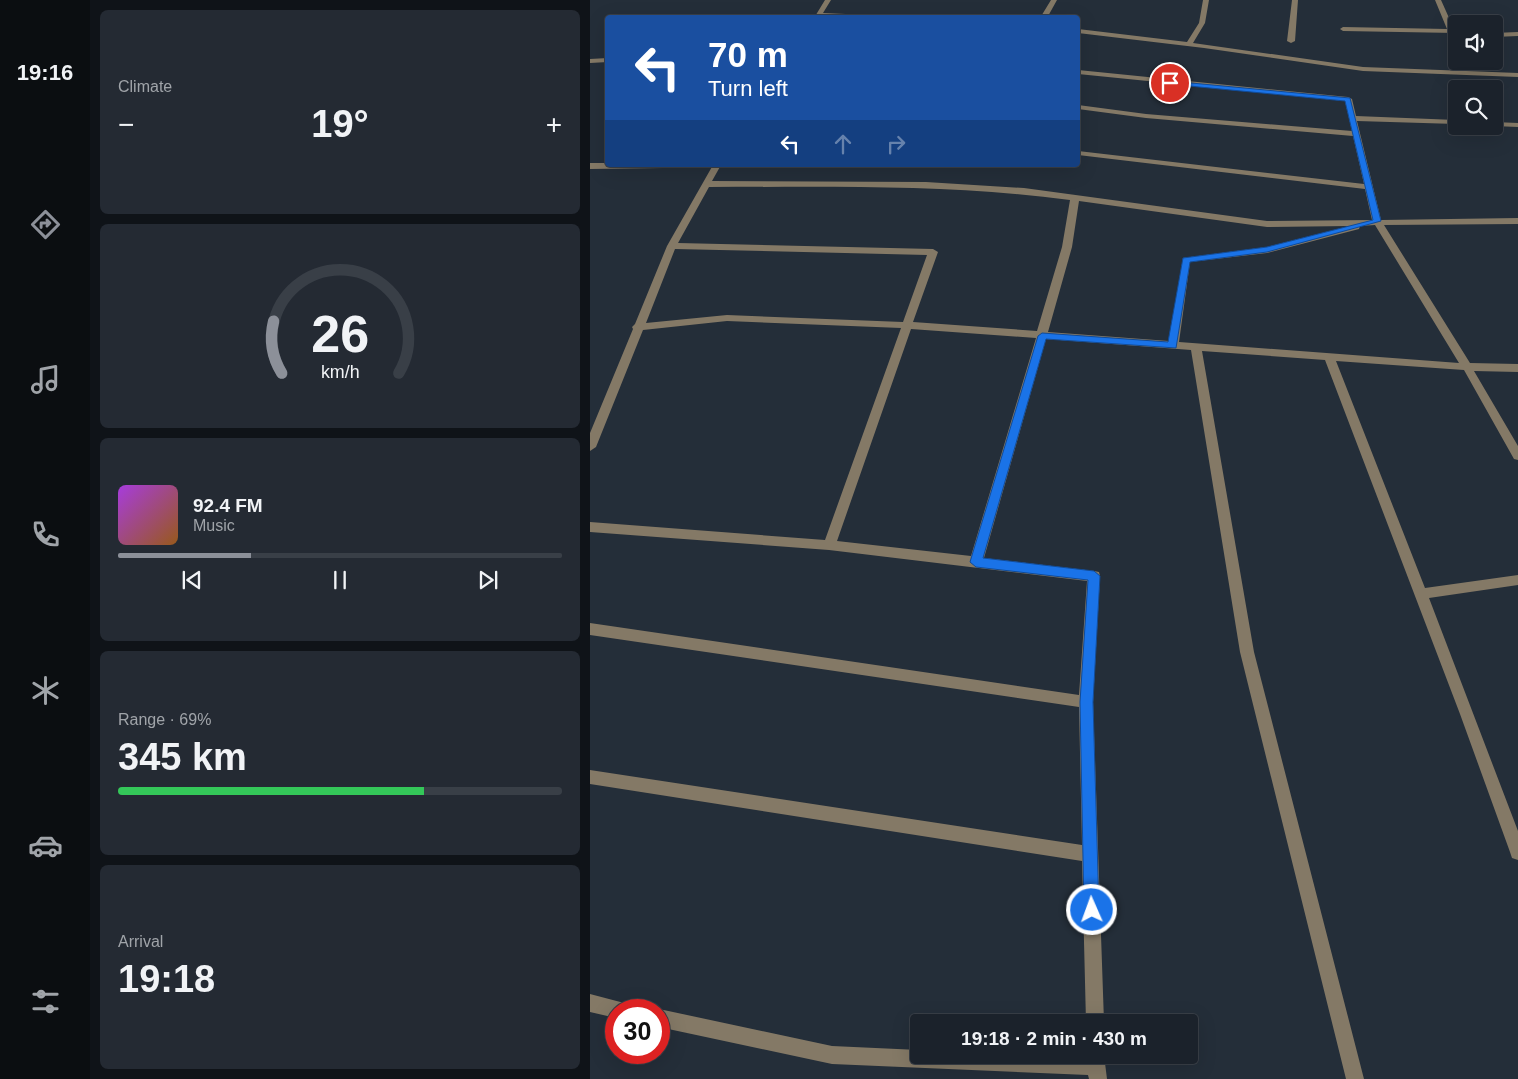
<!DOCTYPE html>
<html lang="en">
<head>
<meta charset="utf-8">
<style>
	:root { --surface:#1b222b; --page:#242a33; --text:#f1f3f6; --muted:#a0a4a9; --line:#393f47; --accent:#8c9099 }
	body { margin:0; font-family:Helvetica,sans-serif; background:var(--page); color:var(--text); height:100vh; display:flex; flex-direction:column; font-size:19px; white-space:nowrap }
	* { box-sizing:border-box; margin:0 }
	p { font-size:16px; color:var(--muted) }
	.icon { flex:none; width:28px; height:28px; fill:none; stroke:currentColor; stroke-width:2; stroke-linecap:round; stroke-linejoin:round }
	.map { position:relative; flex:1; overflow:hidden }
	.details { display:flex; flex-direction:column; gap:10px; padding:10px; background:#0f1318; width:500px }
	.details>* { flex:none }
	.guide { position:absolute; left:15px; top:15px; width:475px; height:152px; border-radius:5px; box-shadow:0 5px 20px #0002,0 0 0 1px var(--line); background:#1a4fa0; color:#fff; overflow:hidden }
	.fabs { position:absolute; left:858px; top:15px; display:grid; gap:10px }
	.fabs a { display:grid; place-items:center; width:55px; height:55px; border-radius:5px; background:var(--surface); box-shadow:0 5px 20px #0002,0 0 0 1px var(--line); font-size:25px }
	.speed { position:absolute; left:15px; top:999px; display:flex; gap:10px; font-size:25px; font-weight:700; text-align:center }
	.speed>* { display:grid; place-content:center; width:65px; height:65px; border-radius:50%; background:var(--surface); box-shadow:0 5px 20px #0002,0 0 0 1px var(--line); line-height:1 }
	.speed .limit { border:8px solid #d22; background:#fff; color:#111 }
	.pin { position:absolute; display:grid; place-items:center; width:42px; height:42px; color:#fff; margin:-21px; border:2px solid #fff; border-radius:50%; box-shadow:0 1px 5px #0007 }
	.me { position:absolute; width:55px; margin:-28px; rotate:358deg; stroke-linejoin:round; filter:drop-shadow(0 0 4px #0008) }
	.turn { display:flex; align-items:center; gap:18px; height:105px; padding:0 20px; font-size:22px }
	.turn .icon { width:65px; height:65px; stroke-width:2.5 }
	.turn b { display:block; font-size:35px; line-height:42px }
	.lanes { display:flex; align-items:center; height:48px; padding:0 20px; background:#0003; justify-content:center; gap:25px; direction:ltr }
	.lanes .off { opacity:.35 }
	.big { font-size:38px; font-weight:600; line-height:1.1 }
	.details .widget { flex:1; display:flex; flex-direction:column; justify-content:center; gap:8px; min-width:0; padding:0 18px; border-radius:8px; background:var(--page) }
	.details .dial { align-items:center; gap:0 }
	.dial svg { height:130px; overflow:visible; fill:none; stroke:var(--line); stroke-width:7; stroke-linecap:round; text-anchor:middle }
	.dial text { fill:var(--text); stroke:none }
	.song { display:flex; align-items:center; gap:15px }
	.cover { width:60px; height:60px; border-radius:8px; background:linear-gradient(135deg,hsl(280 70% 55%),hsl(30 70% 35%)) }
	.played { height:5px; border-radius:2px; background:linear-gradient(90deg,var(--accent) 30%,var(--line) 30%) }
	.keys { display:flex; justify-content:space-around; direction:ltr }
	.heat { display:flex; justify-content:space-between; align-items:center; font-size:28px; direction:ltr }
	.charge { height:8px; border-radius:4px; background:linear-gradient(90deg,#34c759 69%,var(--line) 0) }
	.trip { position:absolute; left:320px; top:1014px; width:288px; height:50px; border-radius:5px; background:var(--surface); box-shadow:0 5px 20px #0002,0 0 0 1px var(--line); font-weight:600; line-height:50px; text-align:center }
	main { display:flex; flex:1; min-height:0 }
	.menu { display:flex; flex-direction:column; width:90px; justify-content:space-around; align-items:center; background:#0b0e11; color:var(--muted) }
	.menu .icon { width:35px; height:35px }
	.menu .on { color:var(--accent) }
	.menu b { font-size:22px; color:var(--text) }
	.map>svg:first-child { display:block }
</style>
</head>
<body>
<main>
<nav class="menu">
<b>19:16</b>
<svg class="icon on" aria-label="directions" viewBox="0 0 24 24"><path d="M12 3l9 9-9 9-9-9zM9 14v-3h6M13 9l2 2-2 2"/></svg>
<svg class="icon" aria-label="music" viewBox="0 0 24 24"><path d="M9 18V5l10-2v13"/><circle cx="6" cy="18" r="3"/><circle cx="16" cy="16" r="3"/></svg>
<svg class="icon" aria-label="phone" viewBox="0 0 24 24"><path d="M5 4h4l2 5-3 2q2 4 5 5l2-3 5 2v4C11 20 4 13 5 4z"/></svg>
<svg class="icon" aria-label="climate" viewBox="0 0 24 24"><path d="M12 3v18M4 7l16 10M4 17L20 7"/></svg>
<svg class="icon" aria-label="car" viewBox="0 0 24 24"><path d="M5 17H2v-5l4-1 3-4h7l3 4 3 1v5h-3M9 17h6M6 11h13"/><circle cx="7" cy="17" r="2"/><circle cx="17" cy="17" r="2"/></svg>
<svg class="icon" aria-label="filters" viewBox="0 0 24 24"><path d="M4 7h16M4 17h16"/><circle cx="9" cy="7" r="2"/><circle cx="15" cy="17" r="2"/></svg>
</nav>
<section class="details">
<div class="widget"><p>Climate</p>
<div class="heat"><a>−</a><b class="big">19°</b><a>+</a></div>
</div>
<div class="widget dial"><svg viewBox="0 0 100 80">
<path d="M14 69A42 42 0 1 1 86 69"/>
<path d="M14 69A42 42 0 0 1 9 37" stroke="#8c9099"/>
<text x="50" y="56" font-size="32" font-weight="700">26</text>
<text x="50" y="72" font-size="11">km/h</text>
</svg></div>
<div class="widget">
<div class="song"><i class="cover"></i><div><b>92.4 FM</b><p>Music</p></div></div>
<div class="played"></div>
<div class="keys"><svg class="icon" aria-label="previous" viewBox="0 0 24 24"><path d="M18 5L8 12l10 7zM5 5v14"/></svg><svg class="icon" aria-label="pause" viewBox="0 0 24 24"><path d="M8 5v14M16 5v14"/></svg><svg class="icon" aria-label="next" viewBox="0 0 24 24"><path d="M6 5l10 7-10 7zM19 5v14"/></svg></div>
</div>
<div class="widget"><p>Range · 69%</p><b class="big">345 km</b><div class="charge"></div></div>
<div class="widget"><p>Arrival</p><b class="big">19:18</b></div>
</section>
<div class="map">
<svg width="928" height="1079" viewBox="0 0 928 1079">
	<rect width="100%" height="100%" fill="#242e39"/>
	<g fill="none" stroke-linecap="round" stroke-linejoin="round">
		<path fill="#847966" fill-rule="evenodd" d="M235 0H241L233 13 345 18H224Z
			M461 0H467L457 18H450Z
			M613 0H619L615 23 603 43 773 67 928 73V77L773 71 614 48 488 33V29L597 42 609 23Z
			M702 0H708L705 41 701 43 697 41Z
			M845 0H851L864 29H866V33L753 31 750 29 753 27 857 29Z
			M928 32V36L904 37V33Z
			M18 58V62L0 63V59Z
			M488 70 758 97 762 99 766 116 866 120V124L767 121 791 220 928 218V224L794 225 880 363 928 364V372L884 371 928 446V460L924 459 874 370 746 361 835 588 928 575V585L839 598 928 831V860L922 858 920 852 870 714 735 360 612 351 664 652 774 1079H756L650 652 601 350 456 339 394 558 504 571 509 572 510 576 503 702 514 1022H496L492 861 0 784V770L492 845 489 707 0 635V623L489 695 497 581 239 550 0 532V522L235 540 311 328 137 321 53 330 6 447 0 451V433L43 329 42 327 45 324 77 246 123 165H131L122 181 336 182 434 188 677 221 782 220 775 189 488 155V151L774 184 763 136 556 118 488 109V105L556 114 762 131 755 101 488 74ZM119 187C240 187 361 184 480 200L472 247 447 331 323 322 348 252 343 249 88 243ZM489 201 677 227 760 226 677 247 593 258 579 341 458 332 482 247ZM785 225 869 363 589 342 600 262 677 253 769 229 770 226ZM85 249 337 255 313 322 137 315 56 323ZM321 329 446 338 381 556 247 541Z
			M904 122 928 123V127L904 126Z
			M0 163H18V165H77L73 168 0 169Z
			M0 994 38 1004 41 1010H26V1018L0 1012Z
			M69 1009 242 1046 329 1050V1055H514L517 1079H499L498 1075 242 1064 69 1027V1010H67Z"/>
	</g>
	<path fill="#1a73e8" stroke="#114b97" d="M580 81 760 98 791 221 677 252 600 262 586 348 456 339 393 558 504 571 510 576 503 702 509 910 507 915 502 918 496 915 494 910 490 702 498 580 386 567 380 562 448 336 452 333 578 342 593 258 677 247 783 220 755 101 578 84Z"/>
</svg>
<div class="fabs">
<a><svg class="icon" aria-label="sound" viewBox="0 0 24 24"><path d="M4 9h4l5-4v14l-5-4H4zM17 9q2 3 0 6"/></svg></a>
<a><svg class="icon" aria-label="search" viewBox="0 0 24 24"><circle cx="10" cy="10" r="6"/><path d="M15 15l6 6"/></svg></a>
</div>
<div class="speed"><div class="limit">30</div></div>
<div class="pin" style="left:580px;top:83px;background:#d93025"><svg class="icon" aria-label="arrive" viewBox="0 0 24 24"><path d="M6 21V4h12l-3 4 3 4H6"/></svg></div>
<svg class="me" style="left:502px;top:910px" viewBox="-20 -20 40 40"><circle r="17" fill="#1a73e8" stroke="#fff" stroke-width="3"/><path d="M0-11L8 9 0 5-8 9z" fill="#fff"/></svg>
<div class="trip">19:18 · 2 min · 430 m</div>
<div class="guide">
<div class="turn"><svg class="icon" aria-label="left" viewBox="0 0 24 24"><path d="M17 20v-9H6M10 6l-5 5 5 5"/></svg><div><b>70 m</b>Turn left</div></div>
<div class="lanes"><svg class="icon" aria-label="left" viewBox="0 0 24 24"><path d="M17 20v-9H6M10 6l-5 5 5 5"/></svg><svg class="icon off" aria-label="ahead" viewBox="0 0 24 24"><path d="M12 20V5M6 11l6-6 6 6"/></svg><svg class="icon off" aria-label="right" viewBox="0 0 24 24"><path d="M7 20v-9h11M14 6l5 5-5 5"/></svg></div>
</div>
</div>
</main>
</body>
</html>
